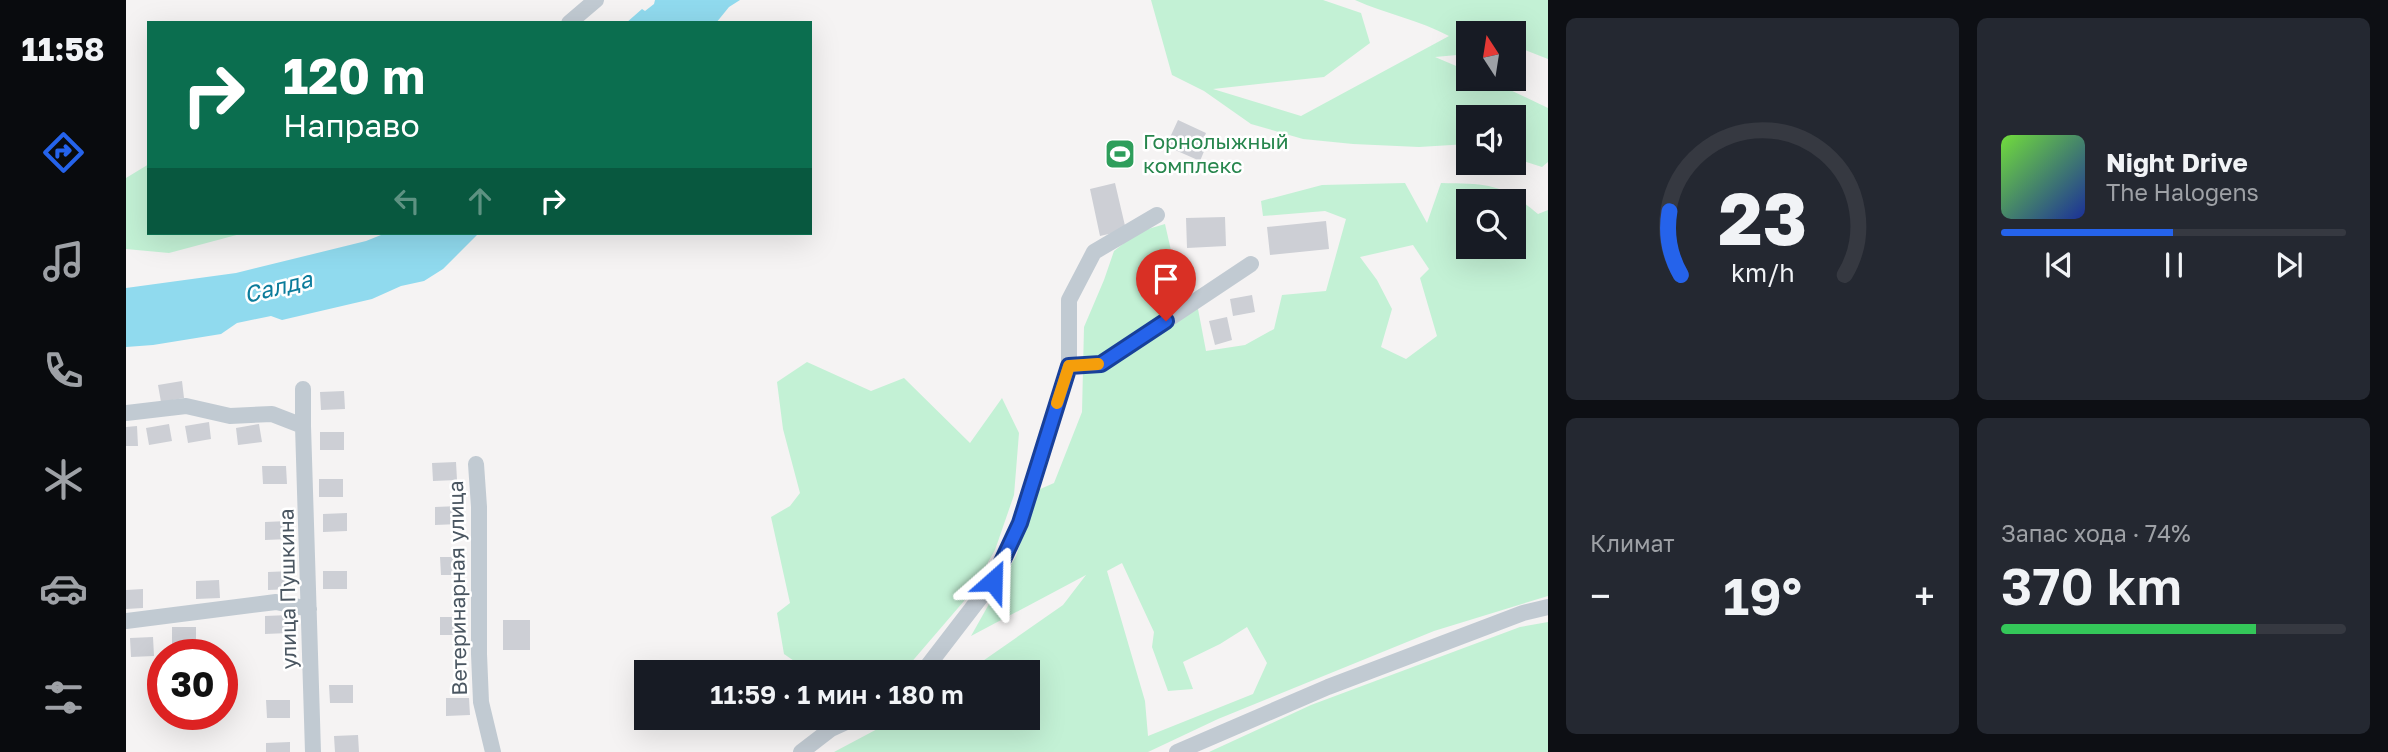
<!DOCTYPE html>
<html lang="ru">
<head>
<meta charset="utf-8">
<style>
	:root { --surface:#171b24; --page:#242831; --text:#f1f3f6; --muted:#9ea1a6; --line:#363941; --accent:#2563eb }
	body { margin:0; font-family:"Golos Text",sans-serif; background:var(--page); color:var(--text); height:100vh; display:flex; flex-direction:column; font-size:26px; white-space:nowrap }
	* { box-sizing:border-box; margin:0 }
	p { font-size:23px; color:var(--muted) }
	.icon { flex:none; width:38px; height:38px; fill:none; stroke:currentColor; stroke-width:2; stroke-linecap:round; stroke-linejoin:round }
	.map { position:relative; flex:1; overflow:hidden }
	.details { display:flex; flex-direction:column; gap:18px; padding:18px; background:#0d0f14; width:840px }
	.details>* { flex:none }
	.banner { position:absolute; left:21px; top:21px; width:665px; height:214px; border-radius:0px; box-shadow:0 7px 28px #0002; background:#0b6e4f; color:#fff; overflow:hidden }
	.needle { width:46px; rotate:348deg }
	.controls { position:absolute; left:1330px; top:21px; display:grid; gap:14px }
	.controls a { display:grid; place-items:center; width:70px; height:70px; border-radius:0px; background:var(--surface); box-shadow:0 7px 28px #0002; font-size:35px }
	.speed { position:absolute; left:21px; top:639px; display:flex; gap:14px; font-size:35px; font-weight:700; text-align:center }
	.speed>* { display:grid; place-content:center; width:91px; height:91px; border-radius:50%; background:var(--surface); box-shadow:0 7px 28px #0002; line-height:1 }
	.speed .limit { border:10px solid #d22; background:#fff; color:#111 }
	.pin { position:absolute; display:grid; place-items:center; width:60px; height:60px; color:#fff; margin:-72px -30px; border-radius:50% 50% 50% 0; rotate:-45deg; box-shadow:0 0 7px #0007 }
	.pin .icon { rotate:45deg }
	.me { position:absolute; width:77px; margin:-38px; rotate:25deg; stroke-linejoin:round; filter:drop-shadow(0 0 5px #0008) }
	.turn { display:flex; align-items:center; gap:24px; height:147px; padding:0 21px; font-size:32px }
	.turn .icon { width:91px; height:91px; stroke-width:2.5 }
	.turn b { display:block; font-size:49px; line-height:60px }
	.lanes { display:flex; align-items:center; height:66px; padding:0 21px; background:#0003; justify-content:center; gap:35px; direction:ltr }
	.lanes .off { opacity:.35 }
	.big { font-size:52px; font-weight:600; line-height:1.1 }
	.details .widget { flex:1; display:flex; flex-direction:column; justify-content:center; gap:10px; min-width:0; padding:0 24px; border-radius:10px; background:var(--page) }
	.details .dial { align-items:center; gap:0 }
	.dial svg { height:182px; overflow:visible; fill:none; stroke:var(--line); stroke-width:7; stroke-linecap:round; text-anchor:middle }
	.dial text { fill:var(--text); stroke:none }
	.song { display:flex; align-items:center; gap:21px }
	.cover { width:84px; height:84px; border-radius:10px; background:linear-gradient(135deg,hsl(100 70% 55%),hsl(230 70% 35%)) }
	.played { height:7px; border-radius:4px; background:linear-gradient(90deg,var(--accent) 50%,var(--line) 50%) }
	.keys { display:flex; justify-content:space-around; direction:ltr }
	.heat { display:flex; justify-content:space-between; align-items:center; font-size:38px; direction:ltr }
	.charge { height:10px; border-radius:5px; background:linear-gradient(90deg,#34c759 74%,var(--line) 0) }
	.details .tiles { flex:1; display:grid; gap:18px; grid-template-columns:repeat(2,1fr) }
	.trip { position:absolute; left:508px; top:660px; width:406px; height:70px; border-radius:0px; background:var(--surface); box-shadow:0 7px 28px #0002; font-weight:600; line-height:70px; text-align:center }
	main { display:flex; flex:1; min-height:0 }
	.tab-bar { display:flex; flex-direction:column; width:126px; justify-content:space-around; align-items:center; background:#090b0e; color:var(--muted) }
	.tab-bar .icon { width:49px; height:49px }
	.tab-bar .selected { color:var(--accent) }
	.tab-bar b { font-size:32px; color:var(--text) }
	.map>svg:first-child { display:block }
</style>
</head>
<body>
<main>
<nav class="tab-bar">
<b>11:58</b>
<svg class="icon selected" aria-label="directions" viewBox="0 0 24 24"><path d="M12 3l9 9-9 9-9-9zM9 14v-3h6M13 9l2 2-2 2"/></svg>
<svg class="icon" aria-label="music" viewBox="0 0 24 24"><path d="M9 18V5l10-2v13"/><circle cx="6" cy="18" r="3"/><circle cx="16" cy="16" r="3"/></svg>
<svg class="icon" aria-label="phone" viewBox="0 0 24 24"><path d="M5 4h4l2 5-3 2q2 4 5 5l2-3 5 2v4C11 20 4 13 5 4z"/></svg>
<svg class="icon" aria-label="climate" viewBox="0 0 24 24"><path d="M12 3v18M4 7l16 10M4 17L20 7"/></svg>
<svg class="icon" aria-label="car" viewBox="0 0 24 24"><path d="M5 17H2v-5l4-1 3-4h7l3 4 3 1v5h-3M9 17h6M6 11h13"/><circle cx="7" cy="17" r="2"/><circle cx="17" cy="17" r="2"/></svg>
<svg class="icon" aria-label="filters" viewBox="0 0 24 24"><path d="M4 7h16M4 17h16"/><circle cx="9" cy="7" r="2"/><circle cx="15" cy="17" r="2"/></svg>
</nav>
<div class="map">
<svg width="1422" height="752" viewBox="0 0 1422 752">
	<rect width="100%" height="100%" fill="#f5f3f3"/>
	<path fill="#c3f1d5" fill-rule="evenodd" d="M1025 0H1197L1235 13 1244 43 1198 77 1087 89 1175 116 1323 36C1293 20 1260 14 1229 0H1422V59L1399 50 1388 51V33H1342V54L1309 57 1342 71V79H1361L1422 108V162L1416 167 1388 158V117H1342V144L1293 147 1227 144 1177 139 1125 124 1078 91 1046 75Z
		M23 164V233H118L43 253 0 249V178Z
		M1279 183 1301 223 1315 183C1363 184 1375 183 1412 214L1422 210V596L1308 631 1092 719 1022 752H708L772 718H901V672H841L937 605 960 575 845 636 890 556 912 490 928 483 956 412 958 327 978 280 988 251 1012 232 1039 224 1049 268 1072 309 1080 351 1119 345 1148 329 1156 295 1200 291 1220 219 1199 211 1137 216 1135 201 1196 185ZM1342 201H1388V247H1342ZM1287 245 1303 269 1294 278 1311 336 1280 359 1255 347 1266 309 1251 280 1234 257ZM996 563 1028 632 1026 647 1042 691 1067 689 1057 662 1094 644 1121 627 1141 663 1127 694 1022 736 1019 701 981 571Z
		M681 362 745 391 778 378 844 443 876 398 893 433 888 495 869 550 844 594 777 672H684L658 654 651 613 664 603 645 517 664 506 674 493 657 429 651 382Z
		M1422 622V752H1083L1185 705 1394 627Z"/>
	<path fill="#90daee" d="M529 0H614L603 7 590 23H500L516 9 519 11 528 4Z
		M260 233H356L352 234 317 269 298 281 275 286 246 299 156 320 145 316 111 323 95 334 27 345 0 347V288L110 273 240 241Z"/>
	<path fill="#cdcfd5" d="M1052 120 1080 133 1074 147 1079 149 1074 161 1040 146Z
		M989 183 1000 230 974 236 964 189Z
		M1099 217 1100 246 1061 248 1060 218Z
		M1200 221 1203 249 1144 255 1141 227Z
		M1126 295 1129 312 1107 316 1104 299Z
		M1101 317 1106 340 1089 345 1083 321Z
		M56 381 58 398 35 402 32 385Z
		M218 391 219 409 195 410 194 392Z
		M83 422 85 439 62 443 59 426Z
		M43 424 46 441 23 445 20 428Z
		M133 424 136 442 112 445 110 428Z
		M11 426 12 446H0V427Z
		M194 432H218V450H194Z
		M330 462 331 480 307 481 306 463Z
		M136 466H160L161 484H137Z
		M193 479H217V497H193Z
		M333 506V524L309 525V507Z
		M221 513V531L197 532V514Z
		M162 521 163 539 139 540V522Z
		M314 557H338L339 575H315Z
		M166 571V589L142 590V572Z
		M197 571H221V589H197Z
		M93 580 94 598 70 599V581Z
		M17 589V608L0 609V590Z
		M163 615V633L139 634V616Z
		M314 617H338V635H314Z
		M377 620H404V650H377Z
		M46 627H70V645H46Z
		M27 637 28 656 5 657 4 638Z
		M203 685H227V703H204Z
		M320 698H343L344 715 320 716Z
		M140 700H164V718H141Z
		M232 735 233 752H209L208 736Z
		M164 742V752H140V743Z"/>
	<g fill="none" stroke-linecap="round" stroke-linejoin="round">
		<path stroke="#c1cad2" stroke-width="16" d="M443 23 470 0
			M943 366 975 364 1125 264
			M0 413 60 406 104 416 146 414 177 426V389
			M177 426 187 752
			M350 464 353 507V654L355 702 367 752
			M0 621 150 602 183 609
			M797 672 867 581 894 523 943 366V300L968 252 1031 215
			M675 752 705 729 729 718
			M1051 752 1202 687 1397 613 1422 607"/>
	</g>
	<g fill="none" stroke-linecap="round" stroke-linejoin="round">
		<g stroke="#184099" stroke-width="18">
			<path id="route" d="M867 581 894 523 943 366 975 364 1040 321"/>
		</g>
		<use href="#route" stroke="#2563eb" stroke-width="12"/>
		<path stroke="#f59e0b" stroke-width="12" d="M931 403 943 366 972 364"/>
	</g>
	<defs>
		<g id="stadium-square" transform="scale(1.575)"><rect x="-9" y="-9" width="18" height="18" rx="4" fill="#2e9e5b" stroke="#fff"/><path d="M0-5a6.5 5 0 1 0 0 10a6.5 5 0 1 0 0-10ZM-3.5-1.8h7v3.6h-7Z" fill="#fff"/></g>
	</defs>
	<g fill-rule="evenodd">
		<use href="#stadium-square" x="994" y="154"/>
	</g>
	<g text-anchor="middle" stroke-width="5" stroke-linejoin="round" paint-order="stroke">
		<g font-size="21" fill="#27864d" stroke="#fff" text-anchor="start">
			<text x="1017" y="149">Горнолыжный<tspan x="1017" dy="24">комплекс</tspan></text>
		</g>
		<g font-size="21" fill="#4a5661" stroke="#fff">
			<text transform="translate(332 588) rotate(-91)" y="7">Ветеринарная улица</text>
			<text transform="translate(162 589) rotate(-91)" y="7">улица Пушкина</text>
		</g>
		<g font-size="23" font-style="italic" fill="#0c7c9b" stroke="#fff">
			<text transform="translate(152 287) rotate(-14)" y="8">Салда</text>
		</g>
	</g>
</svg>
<div class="controls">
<a><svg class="needle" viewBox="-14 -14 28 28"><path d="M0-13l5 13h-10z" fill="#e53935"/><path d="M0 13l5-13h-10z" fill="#9ea1a6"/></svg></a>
<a><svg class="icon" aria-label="sound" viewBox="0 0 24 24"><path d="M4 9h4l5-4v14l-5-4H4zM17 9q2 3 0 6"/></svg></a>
<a><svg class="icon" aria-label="search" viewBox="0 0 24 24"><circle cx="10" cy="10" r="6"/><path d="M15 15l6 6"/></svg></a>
</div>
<div class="speed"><div class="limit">30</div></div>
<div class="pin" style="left:1040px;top:321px;background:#d93025"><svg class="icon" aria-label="arrive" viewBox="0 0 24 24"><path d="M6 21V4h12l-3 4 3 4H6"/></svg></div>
<svg class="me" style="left:867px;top:581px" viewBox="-20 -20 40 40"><path d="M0-17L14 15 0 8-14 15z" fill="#2563eb" stroke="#fff" stroke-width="4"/></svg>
<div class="trip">11:59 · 1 мин · 180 m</div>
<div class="banner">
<div class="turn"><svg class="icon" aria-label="right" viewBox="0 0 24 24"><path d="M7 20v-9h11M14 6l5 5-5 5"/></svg><div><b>120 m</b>Направо</div></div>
<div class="lanes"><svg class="icon off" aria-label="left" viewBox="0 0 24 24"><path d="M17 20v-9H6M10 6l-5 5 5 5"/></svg><svg class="icon off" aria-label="ahead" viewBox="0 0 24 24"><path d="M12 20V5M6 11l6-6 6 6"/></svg><svg class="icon" aria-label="right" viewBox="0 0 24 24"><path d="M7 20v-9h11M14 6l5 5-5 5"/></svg></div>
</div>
</div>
<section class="details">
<div class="tiles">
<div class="widget dial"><svg viewBox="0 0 100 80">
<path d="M14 69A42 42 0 1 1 86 69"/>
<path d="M14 69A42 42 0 0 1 9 41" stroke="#2563eb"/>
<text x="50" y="56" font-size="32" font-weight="700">23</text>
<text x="50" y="72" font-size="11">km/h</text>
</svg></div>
<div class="widget">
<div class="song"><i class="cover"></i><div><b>Night Drive</b><p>The Halogens</p></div></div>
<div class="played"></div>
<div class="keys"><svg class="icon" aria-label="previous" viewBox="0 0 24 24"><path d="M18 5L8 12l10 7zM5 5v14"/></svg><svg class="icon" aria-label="pause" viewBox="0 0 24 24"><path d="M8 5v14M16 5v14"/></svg><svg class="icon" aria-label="next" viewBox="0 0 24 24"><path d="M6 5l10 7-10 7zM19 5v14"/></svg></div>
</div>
<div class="widget"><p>Климат</p>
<div class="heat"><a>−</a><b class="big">19°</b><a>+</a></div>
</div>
<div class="widget"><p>Запас хода · 74%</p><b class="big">370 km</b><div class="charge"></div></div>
</div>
</section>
</main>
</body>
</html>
